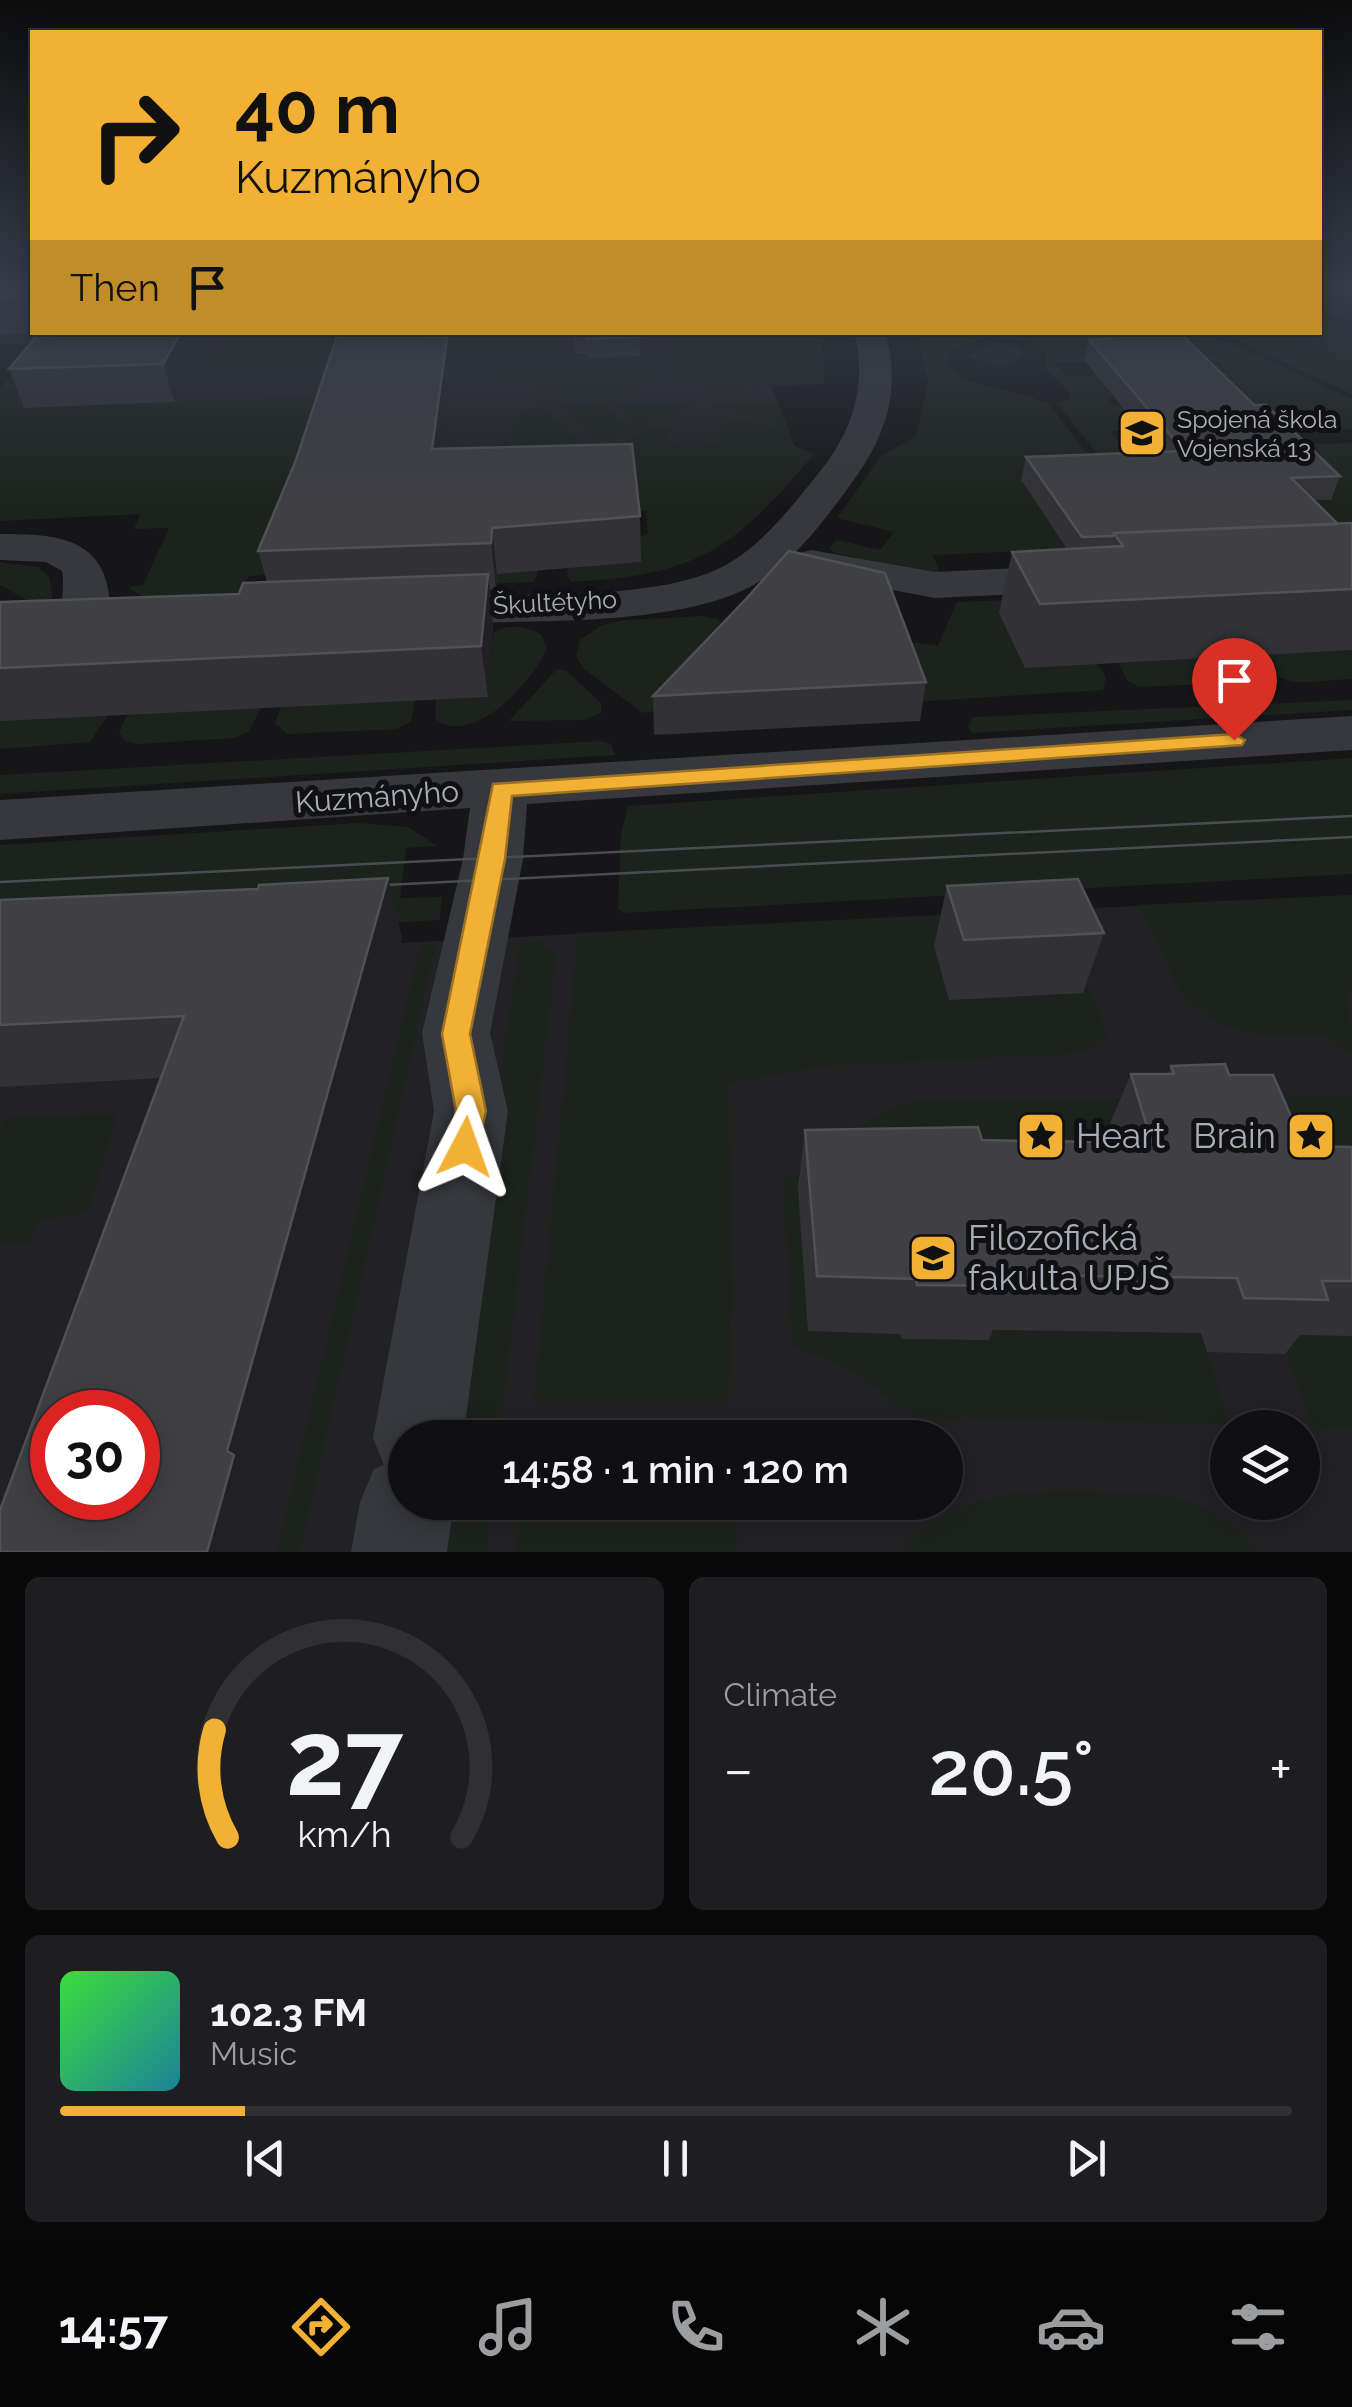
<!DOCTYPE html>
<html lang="en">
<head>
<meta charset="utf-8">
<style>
	:root { --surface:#101012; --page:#1e1e20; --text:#f1f3f6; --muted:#9c9d9f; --line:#303032; --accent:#f2b134 }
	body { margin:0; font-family:Raleway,sans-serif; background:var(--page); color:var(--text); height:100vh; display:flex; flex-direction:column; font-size:38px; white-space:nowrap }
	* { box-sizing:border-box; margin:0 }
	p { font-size:32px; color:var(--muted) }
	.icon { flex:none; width:55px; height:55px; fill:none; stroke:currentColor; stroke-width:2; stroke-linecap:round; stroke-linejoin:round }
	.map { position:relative; height:1552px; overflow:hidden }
	.drawer { display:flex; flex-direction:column; gap:25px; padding:25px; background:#09090a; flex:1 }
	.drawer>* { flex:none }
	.hud { position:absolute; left:30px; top:30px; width:1292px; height:305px; border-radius:0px; box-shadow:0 5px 25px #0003,0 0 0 2px var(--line); background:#f2b134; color:#111; overflow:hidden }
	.controls { position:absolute; left:1210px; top:1410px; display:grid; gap:20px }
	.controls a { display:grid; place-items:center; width:110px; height:110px; border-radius:50%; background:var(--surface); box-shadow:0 5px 25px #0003,0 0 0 2px var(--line); font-size:50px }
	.speed { position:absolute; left:30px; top:1390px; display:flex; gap:20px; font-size:50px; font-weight:700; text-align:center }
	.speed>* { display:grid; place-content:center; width:130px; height:130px; border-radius:50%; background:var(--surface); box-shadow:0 5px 25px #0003,0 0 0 2px var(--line); line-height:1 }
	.speed .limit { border:15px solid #d22; background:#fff; color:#111 }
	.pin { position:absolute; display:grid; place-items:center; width:85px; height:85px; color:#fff; margin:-102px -42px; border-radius:50% 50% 50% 0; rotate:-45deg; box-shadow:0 0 10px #0007 }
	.pin .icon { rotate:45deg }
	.me { position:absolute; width:110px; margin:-55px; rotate:4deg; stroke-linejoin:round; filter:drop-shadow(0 0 8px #0008) }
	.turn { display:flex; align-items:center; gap:35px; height:210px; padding:0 40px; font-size:45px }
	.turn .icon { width:130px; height:130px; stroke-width:2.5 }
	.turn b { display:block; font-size:70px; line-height:85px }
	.then { display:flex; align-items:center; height:95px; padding:0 40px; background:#0003; gap:20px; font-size:38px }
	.big { font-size:75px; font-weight:600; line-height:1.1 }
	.drawer .card { flex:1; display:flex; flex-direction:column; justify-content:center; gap:15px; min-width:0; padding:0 35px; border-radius:15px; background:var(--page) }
	.drawer .dial { align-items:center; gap:0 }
	.dial svg { height:260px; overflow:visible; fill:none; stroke:var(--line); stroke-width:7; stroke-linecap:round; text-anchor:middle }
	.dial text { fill:var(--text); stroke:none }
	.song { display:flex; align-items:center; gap:30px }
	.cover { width:120px; height:120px; border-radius:15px; background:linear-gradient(135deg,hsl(120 70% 55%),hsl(190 70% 35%)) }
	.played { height:10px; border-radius:5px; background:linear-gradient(90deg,var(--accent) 15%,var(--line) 15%) }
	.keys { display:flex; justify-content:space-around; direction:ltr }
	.heat { display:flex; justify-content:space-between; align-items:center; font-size:55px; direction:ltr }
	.drawer .tiles { flex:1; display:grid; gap:25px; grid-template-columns:1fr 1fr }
	.card:last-child { grid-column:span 2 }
	.trip { position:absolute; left:388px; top:1420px; width:575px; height:100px; border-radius:50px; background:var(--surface); box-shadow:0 5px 25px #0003,0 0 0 2px var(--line); font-weight:600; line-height:100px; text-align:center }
	.tab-bar { display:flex; height:160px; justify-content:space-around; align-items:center; background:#060607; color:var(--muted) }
	.tab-bar .icon { width:70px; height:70px }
	.tab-bar .selected { color:var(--accent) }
	.tab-bar b { font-size:45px; color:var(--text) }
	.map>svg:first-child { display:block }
</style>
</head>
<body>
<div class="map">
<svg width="1352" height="1552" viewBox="0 0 1352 1552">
	<rect width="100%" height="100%" fill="#161618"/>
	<path fill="#222225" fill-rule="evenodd" d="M69 333H790L772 387 794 445 303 513Z
		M1352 895V1552H0V962L392 939 401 943ZM52 1412H138V1498H52ZM1228 1428H1302V1502H1228ZM405 1438H945V1502H405Z"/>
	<path fill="#1c231d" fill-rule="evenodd" d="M1320 289H1352V308L1346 309 1352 320 1320 312Z
		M1320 319 1352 346V394L1222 333 1320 332Z
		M228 333H565L567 354 401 358 399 366 207 374Z
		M669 333H822L824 384 701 389 699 383 684 384Z
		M917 333 1083 334 1106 360 1054 363 1066 376H1097L1114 397 1108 398 1113 406H1121L1141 429 1111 431 1124 449 1352 443V542L1255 541 933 555 941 575 834 553 829 549 837 540 880 550 894 532 837 518 881 456 916 436 928 382ZM985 337 1027 341 1046 352 1047 371 1070 393 1069 399 1056 402 1114 475 1048 521 1022 481 1104 475 1047 402 963 379 946 364 951 351Z
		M1153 333H1206L1352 399V429L1337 430 1327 422 1230 425Z
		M66 334 49 407 338 396 334 571 249 576 240 595 145 598 128 587 143 585 169 528 134 529 140 514 0 521V388L35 343 0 344V335Z
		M996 342 1019 347 1022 356 1000 367 964 356Z
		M577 360 578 365 652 362 654 374 638 392C588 405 531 392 488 367Z
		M559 404H601L633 430 601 443 593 435 599 432 588 430Z
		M612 404 691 405 640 427Z
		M544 406 593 455 658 427 670 430 665 437 672 446 696 450 723 443 724 436 718 429 737 419 778 429 783 423 711 406H779L794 445 814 454C734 549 700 575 572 582L567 577 568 565 648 534 646 511H636L540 566 534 582 393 588C429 547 479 502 508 457 525 432 498 416 544 406Z
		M0 562 38 567 49 577 54 604 31 602 0 585Z
		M1054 598 1106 677 1103 690 913 702 898 660 914 642 938 646 957 602Z
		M704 616 717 619 724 628 661 710 643 713 583 668 576 656 580 640 602 625 625 620Z
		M523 627 541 634 547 648C533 681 474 748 435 719L436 699 488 697 493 633 507 627Z
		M1352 650V679C1308 680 1283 694 1256 655Z
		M1240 656 1250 670 1252 682 1139 687 1128 681 1118 663Z
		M557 669 567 671 601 703V713L585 720 509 721Z
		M415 700 411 721 397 729 288 734 275 723 281 706Z
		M1352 700V710L972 733 968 726 973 717Z
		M261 707 249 732 234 738 139 744 125 741 119 732 128 714Z
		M108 715 90 742 0 749V720Z
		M601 741 611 744 615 755 0 794V775Z
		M1352 758V874L623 913 618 909 621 834 628 806Z
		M359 823 408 827 437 846 406 848 400 898 442 897 440 920 0 946V845Z
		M1352 895V988L1348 989 1352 1053 1323 1035H1259L1213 1021 1179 990 1139 905Z
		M1056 909 1108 1036 1086 1051 1063 1054 824 1066 728 1083 734 1316 730 1317 729 1402H534L578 933Z
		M540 941 556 954 499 1437 445 1438 520 943Z
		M421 943H436L300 1552H277Z
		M1352 1096V1205L1186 1099Z
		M1134 1099 1124 1201 808 1331 900 1334 902 1339 988 1340 987 1329 1201 1333 1229 1424 924 1417C894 1410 882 1392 859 1374 841 1361 812 1355 792 1347L783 1178C822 1178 842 1135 873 1117 887 1108 903 1105 918 1101Z
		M117 1114 88 1212 39 1221 29 1243H0V1128L8 1117Z
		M1280 1335 1352 1336V1427H1312Z
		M530 1422 734 1424 735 1437H529Z
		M1067 1490C1147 1493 1202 1485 1259 1552H900C945 1501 1001 1492 1067 1490Z
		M435 1503H492L486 1552H427Z
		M522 1503H736L737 1552H517Z"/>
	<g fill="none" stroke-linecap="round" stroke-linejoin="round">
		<path fill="#37383d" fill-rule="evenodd" d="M854 332H885C902 388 886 436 853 481 827 517 798 557 760 581 685 630 506 620 416 623L400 619 393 609 400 599 416 595C498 593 656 604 726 565 763 544 792 506 818 474 852 433 868 385 854 332Z
			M0 534C57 534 107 537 110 605L161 610 168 620 161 630C140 635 71 639 64 612 60 600 65 584 62 571L46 562 0 560Z
			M811 550 935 572 1083 565 1099 569 1105 578 1099 587 1083 591 935 598 796 572 789 563 796 554Z
			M1352 716V750L527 804 523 859 490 1033 508 1111 463 1438H405V1502H454L447 1552H351L360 1502 374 1469 384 1465 373 1438 434 1111 422 1033 463 859 470 808 0 840V800Z"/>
		<path stroke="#4a4c52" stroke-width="2.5" d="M0 882 1352 816
			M365 886 1352 837"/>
	</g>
	<path fill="#323236" d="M0 289H32V332H211L175 402 24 408 9 369 38 334 0 335Z
		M573 332H639L640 356 588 358 587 353H575Z
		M1084 332H1179L1254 405 1340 476 1331 500H1314L1338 524 1352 523V650L1025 668 999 613 1012 552 1067 549 1021 480 1026 457 1159 452 1084 360 1089 340Z
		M431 337 452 375 443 449 640 516 641 562 497 574 496 589 489 590 493 623 488 697 0 721V602L239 594 267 582 258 551Z
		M746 599 926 682 920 721 654 735 653 696Z
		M388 878 402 938 260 1494 266 1503 253 1552H0L161 1078 0 1087V900L258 889Z
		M947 886 1104 933 1083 993 949 1000 934 946Z
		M1171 1066 1229 1075 1304 1146 1352 1147V1336L1300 1335 1285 1354 1207 1352 1201 1333 993 1330 989 1340 902 1339 900 1334 808 1331 798 1188 805 1130 982 1140 1108 1142 1106 1133 1131 1074H1168Z"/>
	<path fill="#212124" d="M181 332H211L175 402 163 364Z
		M447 337 452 375 438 493 432 449Z
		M492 528 497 574 496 589 491 543Z
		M488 574 493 623 488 697 481 646Z
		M388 878 402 938 260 1494 266 1503 253 1552H207L227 1451Z"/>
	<path fill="#3f3f44" stroke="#4f5156" stroke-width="2.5" fill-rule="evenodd" d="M0 289H32V298H0Z
		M40 332H181L163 364 9 369Z
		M430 332V337H447L432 449 632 444 640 516 492 528 491 543 258 551 296 460 337 336Z
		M574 332H639L640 337 587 339 586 334H574Z
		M1104 332H1179L1254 405H1266L1340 476 1291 478 1338 524 1114 533 1113 536 1082 537 1026 457 1184 451 1089 340 1111 339Z
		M1352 523V589L1040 604 1012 552 1123 546 1114 533Z
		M789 551 885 573 926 682 653 696 746 599Z
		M488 574 481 646 0 668V602L239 594 243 583Z
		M388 878 227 1451 234 1455 207 1552H0V1510L184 1016 0 1025V900L258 889 259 885ZM52 1412H138V1498H52Z
		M1078 879 1104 933 964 940 947 886Z
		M1225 1064 1229 1075H1273L1304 1146 1352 1147V1281H1322L1328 1300 1244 1298 1237 1278 1008 1275 1010 1286 917 1285 916 1279 817 1276 805 1130 978 1127 982 1140 1152 1143 1131 1074H1174L1171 1066Z"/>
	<linearGradient id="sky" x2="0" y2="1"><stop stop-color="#0c0c0d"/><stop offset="0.57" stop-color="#363c48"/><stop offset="1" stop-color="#363c48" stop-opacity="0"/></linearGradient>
	<rect width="1352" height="506" fill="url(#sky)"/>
	<path fill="#f2b134" stroke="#9d7322" stroke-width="2.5" d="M1234 734 1245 740 1242 745 512 796 505 859 470 1034 486 1111 476 1157 465 1161 454 1157 449 1147 456 1111 442 1034 493 784Z"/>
	<defs>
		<g id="school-square" transform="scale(2.5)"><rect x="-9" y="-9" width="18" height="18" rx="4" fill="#f2b134" stroke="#111113"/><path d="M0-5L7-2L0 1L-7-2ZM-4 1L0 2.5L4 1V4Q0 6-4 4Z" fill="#111"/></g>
		<g id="sight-square" transform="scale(2.5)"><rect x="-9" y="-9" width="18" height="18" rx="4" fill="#f2b134" stroke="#111113"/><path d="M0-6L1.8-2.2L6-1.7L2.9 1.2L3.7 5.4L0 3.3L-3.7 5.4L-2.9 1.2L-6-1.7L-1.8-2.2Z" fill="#111"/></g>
		<g id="university-square" transform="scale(2.5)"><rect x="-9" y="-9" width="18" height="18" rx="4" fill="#f2b134" stroke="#111113"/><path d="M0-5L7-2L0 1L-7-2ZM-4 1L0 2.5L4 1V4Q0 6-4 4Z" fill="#111"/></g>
	</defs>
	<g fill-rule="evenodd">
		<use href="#school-square" x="1142" y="433"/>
		<use href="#sight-square" x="1041" y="1136"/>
		<use href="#sight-square" x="1311" y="1136"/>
		<use href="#university-square" x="933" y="1258"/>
	</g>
	<g text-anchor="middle" stroke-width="10" stroke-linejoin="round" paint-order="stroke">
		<g font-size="25" fill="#a8adb8" stroke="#111113" text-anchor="start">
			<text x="1177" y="428">Spojená škola<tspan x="1177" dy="29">Vojenská 13</tspan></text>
		</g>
		<g font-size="25" fill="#a8adb8" stroke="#111113">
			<text transform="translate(555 602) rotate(-3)" y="9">Škultétyho</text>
		</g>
		<g font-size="30" fill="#a8adb8" stroke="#111113">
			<text transform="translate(377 797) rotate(-4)" y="10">Kuzmányho</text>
		</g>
		<g font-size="35" fill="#a8adb8" stroke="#111113" text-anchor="start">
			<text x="1076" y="1148">Heart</text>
			<text x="1276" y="1148" text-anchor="end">Brain</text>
			<text x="968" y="1250">Filozofická<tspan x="968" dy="40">fakulta UPJŠ</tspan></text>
		</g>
	</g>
</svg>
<div class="controls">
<a><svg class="icon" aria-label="layers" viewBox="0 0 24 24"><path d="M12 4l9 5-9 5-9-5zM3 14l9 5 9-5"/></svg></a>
</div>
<div class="speed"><div class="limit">30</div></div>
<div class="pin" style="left:1234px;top:740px;background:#d93025"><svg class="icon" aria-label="arrive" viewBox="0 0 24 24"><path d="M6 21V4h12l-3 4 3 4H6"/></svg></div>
<svg class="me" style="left:465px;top:1147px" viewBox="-20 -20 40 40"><path d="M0-17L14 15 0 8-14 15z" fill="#f2b134" stroke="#fff" stroke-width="4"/></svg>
<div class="trip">14:58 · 1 min · 120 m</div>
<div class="hud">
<div class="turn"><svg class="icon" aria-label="right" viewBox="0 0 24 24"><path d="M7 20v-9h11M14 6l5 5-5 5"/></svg><div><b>40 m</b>Kuzmányho</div></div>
<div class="then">Then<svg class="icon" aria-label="arrive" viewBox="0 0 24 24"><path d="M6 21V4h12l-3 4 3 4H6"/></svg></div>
</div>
</div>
<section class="drawer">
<div class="tiles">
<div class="card dial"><svg viewBox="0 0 100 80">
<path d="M14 69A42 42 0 1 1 86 69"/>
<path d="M14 69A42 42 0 0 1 10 36" stroke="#f2b134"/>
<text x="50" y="56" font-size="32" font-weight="700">27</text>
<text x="50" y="72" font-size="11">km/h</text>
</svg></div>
<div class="card"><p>Climate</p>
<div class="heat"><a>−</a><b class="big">20.5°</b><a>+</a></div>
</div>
<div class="card">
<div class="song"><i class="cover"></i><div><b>102.3 FM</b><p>Music</p></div></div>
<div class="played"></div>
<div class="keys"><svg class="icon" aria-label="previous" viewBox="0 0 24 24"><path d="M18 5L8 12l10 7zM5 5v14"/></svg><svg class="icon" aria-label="pause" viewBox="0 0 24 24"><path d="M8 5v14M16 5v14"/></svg><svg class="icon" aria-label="next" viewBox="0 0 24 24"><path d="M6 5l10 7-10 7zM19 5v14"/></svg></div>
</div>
</div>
</section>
<nav class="tab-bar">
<b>14:57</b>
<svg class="icon selected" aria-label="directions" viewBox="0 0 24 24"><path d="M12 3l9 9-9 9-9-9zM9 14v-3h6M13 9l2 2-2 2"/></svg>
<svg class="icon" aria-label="music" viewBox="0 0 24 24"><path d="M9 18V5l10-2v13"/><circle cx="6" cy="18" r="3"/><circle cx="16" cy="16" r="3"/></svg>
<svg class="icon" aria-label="phone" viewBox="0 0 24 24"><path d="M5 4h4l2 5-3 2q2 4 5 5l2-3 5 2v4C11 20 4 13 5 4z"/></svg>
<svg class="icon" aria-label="climate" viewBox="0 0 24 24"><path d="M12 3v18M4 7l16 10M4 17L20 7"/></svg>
<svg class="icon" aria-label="car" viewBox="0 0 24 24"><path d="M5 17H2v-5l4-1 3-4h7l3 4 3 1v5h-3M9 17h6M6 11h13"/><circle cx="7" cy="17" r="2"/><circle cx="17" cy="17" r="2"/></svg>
<svg class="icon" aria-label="filters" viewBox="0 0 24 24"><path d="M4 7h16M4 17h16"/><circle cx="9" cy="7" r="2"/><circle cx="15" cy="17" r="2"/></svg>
</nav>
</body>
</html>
